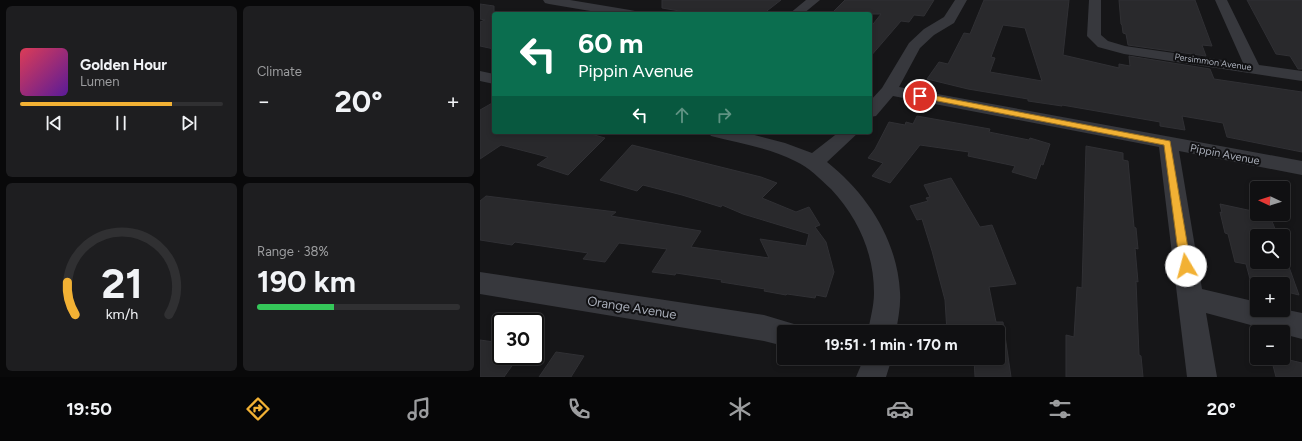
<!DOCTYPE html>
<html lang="en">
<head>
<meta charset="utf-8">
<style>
	:root { --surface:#101012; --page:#1e1e20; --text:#f1f3f6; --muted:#9c9d9f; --line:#303032; --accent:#f2b134 }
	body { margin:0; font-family:Figtree,sans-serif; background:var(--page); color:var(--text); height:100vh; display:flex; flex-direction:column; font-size:15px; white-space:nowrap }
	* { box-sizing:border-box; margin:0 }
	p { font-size:13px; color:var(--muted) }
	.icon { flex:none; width:22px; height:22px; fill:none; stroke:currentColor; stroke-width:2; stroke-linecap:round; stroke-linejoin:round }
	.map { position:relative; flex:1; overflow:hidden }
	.drawer { display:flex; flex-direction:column; gap:6px; padding:6px; background:#09090a; width:480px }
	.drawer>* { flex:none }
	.guide { position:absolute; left:12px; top:12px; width:380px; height:122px; border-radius:4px; box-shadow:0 2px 6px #0003,0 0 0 1px var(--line); background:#0b6e4f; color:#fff; overflow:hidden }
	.needle { width:26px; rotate:274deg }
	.fabs { position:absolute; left:770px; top:181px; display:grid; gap:8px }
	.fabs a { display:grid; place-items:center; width:40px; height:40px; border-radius:4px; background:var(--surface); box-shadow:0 2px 6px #0003,0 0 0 1px var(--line); font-size:20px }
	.speed { position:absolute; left:12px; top:313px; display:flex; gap:8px; font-size:20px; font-weight:700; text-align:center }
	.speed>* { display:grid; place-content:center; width:52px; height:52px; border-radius:50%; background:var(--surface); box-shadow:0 2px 6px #0003,0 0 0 1px var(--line); line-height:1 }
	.speed .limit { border:2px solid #111; border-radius:6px; background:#fff; color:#111 }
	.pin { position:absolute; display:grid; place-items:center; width:34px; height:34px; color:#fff; margin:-17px; border:2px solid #fff; border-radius:50%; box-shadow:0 1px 4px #0007 }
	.me { position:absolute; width:44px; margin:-22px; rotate:352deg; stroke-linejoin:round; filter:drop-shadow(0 0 3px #0008) }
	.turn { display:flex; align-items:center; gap:14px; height:84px; padding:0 20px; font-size:18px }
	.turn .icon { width:52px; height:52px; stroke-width:2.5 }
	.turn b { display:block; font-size:28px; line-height:34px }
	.lanes { display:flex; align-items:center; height:38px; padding:0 20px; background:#0003; justify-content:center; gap:20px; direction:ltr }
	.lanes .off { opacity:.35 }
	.big { font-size:30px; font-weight:700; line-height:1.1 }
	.drawer .tile { flex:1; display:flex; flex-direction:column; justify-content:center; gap:6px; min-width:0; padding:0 14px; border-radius:6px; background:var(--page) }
	.drawer .dial { align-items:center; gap:0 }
	.dial svg { height:104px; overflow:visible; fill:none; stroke:var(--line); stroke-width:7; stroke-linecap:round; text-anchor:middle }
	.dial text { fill:var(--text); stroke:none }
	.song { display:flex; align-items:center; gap:12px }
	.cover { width:48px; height:48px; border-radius:6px; background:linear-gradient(135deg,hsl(350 70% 55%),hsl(270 70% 35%)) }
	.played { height:4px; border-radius:2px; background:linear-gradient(90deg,var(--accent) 75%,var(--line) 75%) }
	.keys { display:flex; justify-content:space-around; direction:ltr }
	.heat { display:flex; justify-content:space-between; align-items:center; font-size:22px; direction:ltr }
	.charge { height:6px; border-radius:3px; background:linear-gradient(90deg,#34c759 38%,var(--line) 0) }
	.drawer .tiles { flex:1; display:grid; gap:6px; grid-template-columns:repeat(2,1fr) }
	.trip { position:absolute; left:297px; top:325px; width:228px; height:40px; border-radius:4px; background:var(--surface); box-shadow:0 2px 6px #0003,0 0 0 1px var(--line); font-weight:700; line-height:40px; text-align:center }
	.tabs { display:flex; height:64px; justify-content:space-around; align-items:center; background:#060607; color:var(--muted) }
	.tabs .icon { width:28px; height:28px }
	.tabs .selected { color:var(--accent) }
	.tabs b { font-size:18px; color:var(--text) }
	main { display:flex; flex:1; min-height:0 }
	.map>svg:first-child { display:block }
</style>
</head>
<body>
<main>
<section class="drawer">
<div class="tiles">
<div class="tile">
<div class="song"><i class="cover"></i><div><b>Golden Hour</b><p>Lumen</p></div></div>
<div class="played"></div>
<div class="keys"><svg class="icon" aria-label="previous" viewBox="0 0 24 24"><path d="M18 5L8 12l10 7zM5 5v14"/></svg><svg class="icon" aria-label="pause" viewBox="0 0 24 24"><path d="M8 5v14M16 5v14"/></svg><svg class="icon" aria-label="next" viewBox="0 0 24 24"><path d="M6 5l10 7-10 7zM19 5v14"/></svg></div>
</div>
<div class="tile"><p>Climate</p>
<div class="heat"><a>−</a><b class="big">20°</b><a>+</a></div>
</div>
<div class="tile dial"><svg viewBox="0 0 100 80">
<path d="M14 69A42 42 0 1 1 86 69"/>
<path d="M14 69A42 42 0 0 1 8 44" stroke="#f2b134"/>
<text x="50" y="56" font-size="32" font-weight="700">21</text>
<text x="50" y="72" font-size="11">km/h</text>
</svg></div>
<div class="tile"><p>Range · 38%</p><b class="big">190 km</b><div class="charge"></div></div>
</div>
</section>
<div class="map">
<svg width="822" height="377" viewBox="0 0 822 377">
	<rect width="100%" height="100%" fill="#161618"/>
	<path fill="#29292c" stroke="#303034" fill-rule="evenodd" d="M182 0H301L283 14H217L182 8Z
		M365 0H454L444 16 434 15 429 22 421 21 390 57V28L401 14H351Z
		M504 0H589L583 55 639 68V64L650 66 649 56 730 69 734 79 822 92V152L747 137 743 123 702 116 705 130 680 126V122L582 105V106L548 101V99L488 89 447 79 459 62 468 64 484 33 490 34ZM523 25 545 28 562 81 510 72 515 58 511 57Z
		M639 0H715L732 46 722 45 726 56 648 45 646 34 643 33 642 25 641 24Z
		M767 0H822V69H818L810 56 796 54Z
		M0 4 14 6V49L0 46V22L5 20 0 19Z
		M14 102V132H104L125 138 88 175 57 165 68 157 21 145 0 159V110Z
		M437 116 510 129 509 132 549 140 550 138 570 144 563 165 561 164 556 179 532 172 535 166 488 156 489 152 440 145 410 183 392 176 403 163 388 158 395 149 409 122 425 125 426 122 433 124Z
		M152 145 281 177 297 183 282 198 316 212 329 207 340 225 335 227 346 242 354 272 346 297 336 295 335 298 307 294 306 295 284 291 285 289 241 282 242 280 196 273 195 275 172 272 187 249 139 243 125 262 103 259 108 253 35 242 32 245 0 240V201L6 196 136 212 131 216 221 231 211 247 289 258 280 239 326 246 329 234 263 214 242 205 241 207 202 195 163 185 157 191 120 180Z
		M606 146 643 153V160L648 161 654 227 656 228 658 249 655 248 658 282 656 281 659 355 661 356 663 377H586V335L594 337 597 287 602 288Z
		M471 178 500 227 512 225 536 284 509 287 516 322H523L531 377H495L494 358H518V332H467L465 300 452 251 442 219 437 220 430 206 448 201 446 198 450 197 444 185Z
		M740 204 777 212V214H789L798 236H777V262H803V250L819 295 803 291V284L777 285 771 283 766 264 755 262 748 234 745 233 740 212 742 213Z
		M0 340 21 343V356H39L24 377H0Z
		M76 352 104 356 91 377H59Z
		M791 358H801L822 363V377H796Z"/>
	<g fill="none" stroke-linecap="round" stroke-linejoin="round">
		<path fill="#37383d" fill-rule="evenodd" d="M63 0H90L150 10 155 11 156 14H128L69 4 65 3Z
			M326 0H340L323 14H309Z
			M475 0H487L474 23 454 35 440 48 419 87 822 161V175L699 151 722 289 777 302V310H803V309L822 313V339L803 334V332H797L726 313 737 377H707L679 147 413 96 396 116 390 117V101L402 88 429 43 444 29 464 17Z
			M609 0H621V35L628 41 645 46 763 63 735 0H747L779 65 822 71V81L644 54 618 47 607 36Z
			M0 71 14 74V84L0 81Z
			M228 132H263L305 143 332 153 359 132H379L347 162C387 194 417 239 420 292 421 305 418 319 416 332H388C390 319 394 306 394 293 394 253 378 218 351 189 339 178 330 168 315 161 289 148 259 143 231 136Z
			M0 272 284 315 314 324 317 332H304V346L284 341 0 294Z
			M384 358H412L406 377H376Z"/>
	</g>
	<path fill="#f2b134" stroke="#9d7322" d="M440 93 690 141 711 266 710 270 706 271 702 270 700 266 684 145 437 97V94Z"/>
	<g text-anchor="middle" stroke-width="4" stroke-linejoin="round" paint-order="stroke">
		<g font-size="9" fill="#a8adb8" stroke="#111113">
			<text transform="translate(733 62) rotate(8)" y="3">Persimmon Avenue</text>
		</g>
		<g font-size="11" fill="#a8adb8" stroke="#111113">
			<text transform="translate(745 154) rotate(11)" y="4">Pippin Avenue</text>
		</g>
		<g font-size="13" fill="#a8adb8" stroke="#111113">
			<text transform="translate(152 307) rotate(9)" y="5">Orange Avenue</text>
		</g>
	</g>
</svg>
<div class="fabs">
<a><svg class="needle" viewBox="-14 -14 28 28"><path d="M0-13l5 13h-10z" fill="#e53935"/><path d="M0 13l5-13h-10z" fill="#9c9d9f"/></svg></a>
<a><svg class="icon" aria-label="search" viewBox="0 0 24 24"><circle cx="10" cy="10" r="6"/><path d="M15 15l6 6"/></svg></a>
<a>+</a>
<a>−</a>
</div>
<div class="speed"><div class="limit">30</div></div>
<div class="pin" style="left:440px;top:96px;background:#d93025"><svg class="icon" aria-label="arrive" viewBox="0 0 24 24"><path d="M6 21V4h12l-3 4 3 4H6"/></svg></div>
<svg class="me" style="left:706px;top:266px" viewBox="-20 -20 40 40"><circle r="19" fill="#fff"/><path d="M0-13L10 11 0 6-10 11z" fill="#f2b134"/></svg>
<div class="trip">19:51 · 1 min · 170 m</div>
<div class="guide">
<div class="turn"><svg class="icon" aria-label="left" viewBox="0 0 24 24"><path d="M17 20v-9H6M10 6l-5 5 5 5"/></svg><div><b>60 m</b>Pippin Avenue</div></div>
<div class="lanes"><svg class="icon" aria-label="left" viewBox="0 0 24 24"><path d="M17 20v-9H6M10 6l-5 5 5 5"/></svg><svg class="icon off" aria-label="ahead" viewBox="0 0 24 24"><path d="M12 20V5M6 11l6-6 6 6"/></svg><svg class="icon off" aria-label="right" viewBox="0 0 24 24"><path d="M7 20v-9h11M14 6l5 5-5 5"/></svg></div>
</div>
</div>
</main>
<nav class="tabs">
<b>19:50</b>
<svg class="icon selected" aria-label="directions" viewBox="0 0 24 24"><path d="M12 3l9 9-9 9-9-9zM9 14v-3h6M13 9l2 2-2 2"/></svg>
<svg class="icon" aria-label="music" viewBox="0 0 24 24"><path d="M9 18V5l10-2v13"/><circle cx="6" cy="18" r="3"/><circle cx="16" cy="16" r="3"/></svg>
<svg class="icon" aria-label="phone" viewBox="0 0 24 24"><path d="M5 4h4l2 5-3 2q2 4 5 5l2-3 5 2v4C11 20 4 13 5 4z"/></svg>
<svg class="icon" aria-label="climate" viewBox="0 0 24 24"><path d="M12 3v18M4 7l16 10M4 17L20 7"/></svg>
<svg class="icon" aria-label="car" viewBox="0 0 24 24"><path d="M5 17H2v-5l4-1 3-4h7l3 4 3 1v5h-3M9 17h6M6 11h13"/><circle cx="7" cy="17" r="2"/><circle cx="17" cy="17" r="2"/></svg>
<svg class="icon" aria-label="filters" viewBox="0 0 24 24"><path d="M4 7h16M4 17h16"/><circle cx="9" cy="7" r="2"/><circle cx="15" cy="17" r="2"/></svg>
<b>20°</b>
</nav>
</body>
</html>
